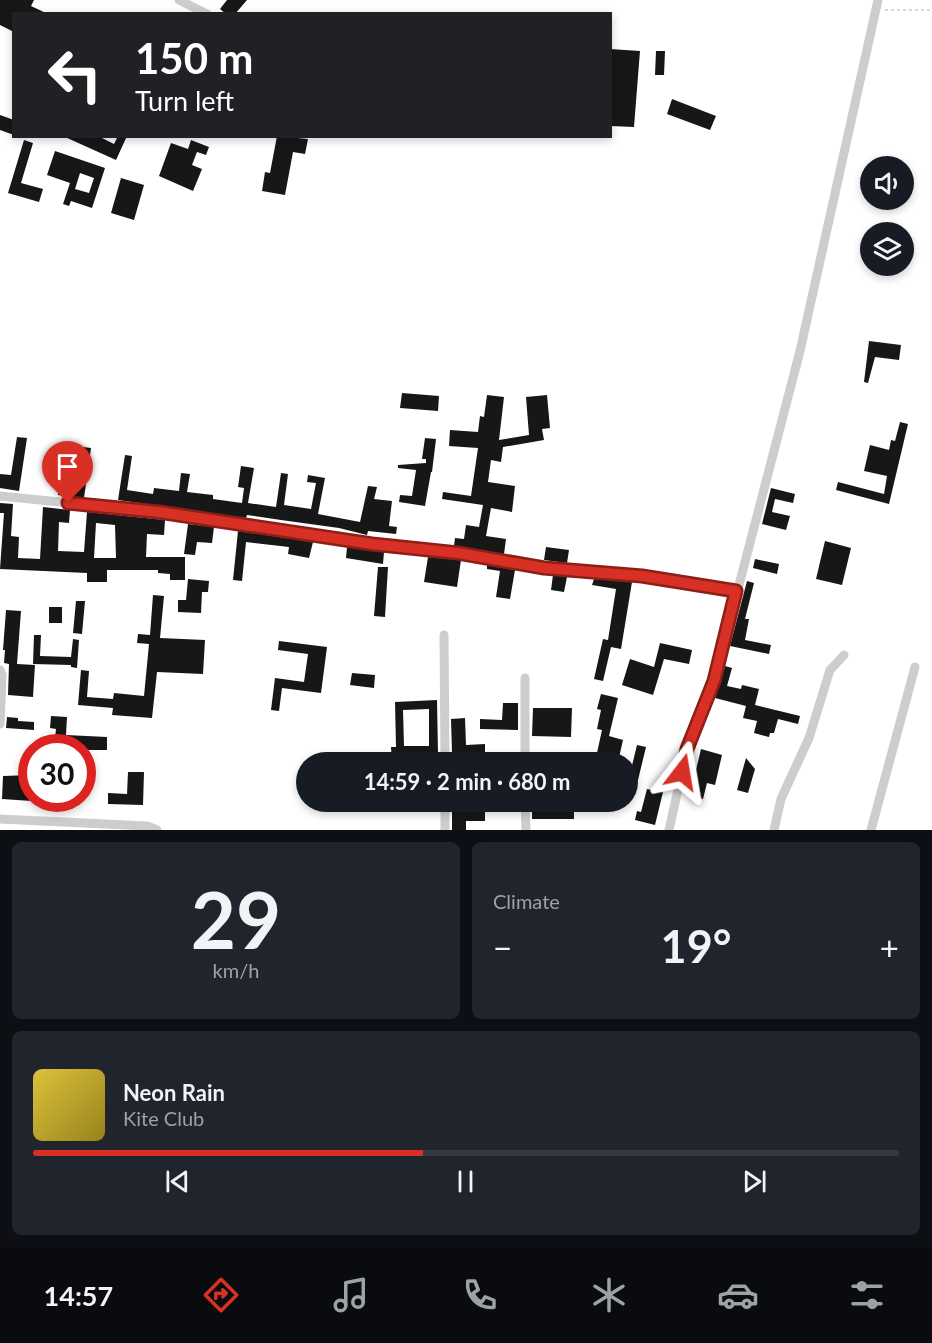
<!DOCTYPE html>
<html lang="en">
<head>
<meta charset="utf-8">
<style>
	:root { --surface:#171b24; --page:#20242c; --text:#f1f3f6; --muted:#9ea1a6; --line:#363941; --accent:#d93025 }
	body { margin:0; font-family:Lato,sans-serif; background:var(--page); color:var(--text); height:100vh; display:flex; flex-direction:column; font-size:22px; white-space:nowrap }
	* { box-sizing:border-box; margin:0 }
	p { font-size:20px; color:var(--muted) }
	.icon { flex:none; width:33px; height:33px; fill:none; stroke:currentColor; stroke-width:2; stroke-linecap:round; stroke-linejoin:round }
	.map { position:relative; height:830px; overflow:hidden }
	.side { display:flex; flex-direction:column; gap:12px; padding:12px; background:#0d0f14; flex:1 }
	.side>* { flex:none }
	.guide { position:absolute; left:12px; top:12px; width:600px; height:126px; border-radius:0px; box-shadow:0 3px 9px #0003; background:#202124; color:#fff; overflow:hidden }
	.tools { position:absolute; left:860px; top:156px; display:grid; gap:12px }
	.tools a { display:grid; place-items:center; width:54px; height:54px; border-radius:50%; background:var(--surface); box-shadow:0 3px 9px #0003; font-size:30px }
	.speed { position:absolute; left:18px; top:734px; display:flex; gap:12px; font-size:30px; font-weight:700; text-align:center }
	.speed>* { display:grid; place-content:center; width:78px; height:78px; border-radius:50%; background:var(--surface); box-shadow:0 3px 9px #0003; line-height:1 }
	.speed .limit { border:9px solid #d22; background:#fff; color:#111 }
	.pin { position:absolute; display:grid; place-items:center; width:51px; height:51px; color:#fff; margin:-62px -26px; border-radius:50% 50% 50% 0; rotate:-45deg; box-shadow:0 0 6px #0007 }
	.pin .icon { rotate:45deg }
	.me { position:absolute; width:66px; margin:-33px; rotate:14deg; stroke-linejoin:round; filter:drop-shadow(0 0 4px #0008) }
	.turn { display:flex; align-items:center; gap:21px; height:126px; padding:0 24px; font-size:27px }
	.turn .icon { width:78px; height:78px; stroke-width:2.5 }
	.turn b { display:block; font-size:42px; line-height:51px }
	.big { font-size:45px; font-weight:700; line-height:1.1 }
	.side .card { flex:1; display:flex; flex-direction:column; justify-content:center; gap:9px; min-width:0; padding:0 21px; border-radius:9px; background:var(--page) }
	.side .dial { align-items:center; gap:0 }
	.dial b { font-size:78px; line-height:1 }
	.song { display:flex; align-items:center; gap:18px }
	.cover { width:72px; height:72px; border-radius:9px; background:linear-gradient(135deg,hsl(50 70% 55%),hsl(50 70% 35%)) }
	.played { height:6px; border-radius:3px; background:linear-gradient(90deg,var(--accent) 45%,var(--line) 45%) }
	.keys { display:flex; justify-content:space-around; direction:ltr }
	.heat { display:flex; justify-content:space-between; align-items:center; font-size:33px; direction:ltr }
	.side .tiles { flex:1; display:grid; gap:12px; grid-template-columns:1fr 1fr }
	.card:last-child { grid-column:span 2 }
	.trip { position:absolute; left:296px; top:752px; width:342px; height:60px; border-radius:30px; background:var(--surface); box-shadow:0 3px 9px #0003; font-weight:700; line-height:60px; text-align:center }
	.dock { display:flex; height:96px; justify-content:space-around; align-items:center; background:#090b0e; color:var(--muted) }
	.dock .icon { width:42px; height:42px }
	.dock .on { color:var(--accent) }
	.dock b { font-size:27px; color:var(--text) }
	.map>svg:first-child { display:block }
</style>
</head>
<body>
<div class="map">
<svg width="932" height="830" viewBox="0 0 932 830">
	<rect width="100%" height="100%" fill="#fff"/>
	<path fill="#171717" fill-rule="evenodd" d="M0 0H34L31 6 48 14H14V32L0 25Z
		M227 0H247L235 14H226L220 9Z
		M610 49 640 51 634 127 610 126Z
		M656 51H665L664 75H655Z
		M672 99 716 116 710 130 667 114Z
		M0 115 14 120V135L0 130Z
		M98 136 114 144 118 136H127L116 160 65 137Z
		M277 136 308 139 305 154 293 152 285 195 262 191 265 172 270 173Z
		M24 140 33 143 21 183 43 189 39 202 8 193Z
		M191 140 209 147 206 155 197 152 192 165 202 169 193 191 159 176 171 143 188 149Z
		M55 151 105 168 92 208 71 201 69 206 63 204 70 183 47 175ZM80 173 94 178 89 193 75 189Z
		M121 178 144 185 134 220 111 213Z
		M869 341 901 345 899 360 875 357 868 383 864 382Z
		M402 393 439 396 438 411 400 408Z
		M487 395 504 397 499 440 529 435 526 397 547 395 550 428 542 429 544 440 503 447 501 462 491 460 488 482 515 486 512 512 491 508 486 536 506 539 504 554 454 546 455 538 464 539 466 525 479 527 483 505 442 499 443 492 471 496 478 448 449 446 450 430 478 432 480 416 484 417Z
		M900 422 908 424 889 504 836 490 838 482 884 494 887 476 864 471 870 445 889 450 891 440 895 441Z
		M17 437 27 438 19 491 0 488V474L11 475Z
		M425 438 436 439 432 472H431L425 506 399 502 400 495 412 496 416 470 398 468V465L426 463V459H422Z
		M83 447 91 448 84 498 58 495 61 474 79 477Z
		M125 455 132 456 127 490 153 494 154 488 179 491 181 473 190 474 187 492 213 495V499L242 503 244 488 238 487 241 466 254 468 248 503 276 507 281 473 288 474 284 505 311 509 316 483 307 482 308 475 325 478 318 514 360 522 368 486 377 487 374 499 392 501 389 526 397 527 396 534 368 531 367 535 339 528 281 520 247 515 246 518 118 500Z
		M771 488 795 494 793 503 775 499 772 512 790 516 786 530 762 524Z
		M0 503 13 504 11 536 19 537 18 558 40 559 43 507 70 510 69 523 59 522 58 551 84 552 87 512 165 520 164 535 147 534 146 557H185V580H170V574L158 573V570H107V582H87V573L0 569 4 513H0ZM96 523 115 525 116 558H94Z
		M188 524 214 527 212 543 197 542 195 555 184 554Z
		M238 531 313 542 309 558 288 554 289 547 246 542 242 581 233 580Z
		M825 541 851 548 842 585 816 579Z
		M347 547 384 552 383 564 346 558Z
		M546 547 569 550 567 563 544 560Z
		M428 557 461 560 457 587 424 582Z
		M755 559 779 564 777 574 753 568Z
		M487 565 515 570 510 599 496 597 500 571 487 569Z
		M378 567H388L385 617 374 616Z
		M553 575 567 577 564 592 551 590Z
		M188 579 209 581 208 592H202L201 613 178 612V600H186Z
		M594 579 632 582 621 649 611 647 603 681 594 679 603 639 608 640 616 589 592 585Z
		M747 581 754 583 745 619H749L745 640 771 645 769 654 730 646Z
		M153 595 164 596 160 638 205 640 203 674 157 672 152 718 112 715 113 708 78 705 81 670 89 671 87 697 113 699 114 693 144 696 149 644 137 643 138 634 150 635Z
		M76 601H85L82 634 73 633Z
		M49 607H62V623H49Z
		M6 610 21 611 17 664 35 665 33 697 8 695 9 664 4 663 5 650H3Z
		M34 635H41L40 656 71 657 73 639 79 640 77 668 71 667V665L33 664Z
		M279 641 327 647 321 693 282 688 279 711 271 710 275 678 304 682 308 654 278 650Z
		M660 643 692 650 689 664 664 659 653 695 622 685 630 659 654 667Z
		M725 666 732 668 727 686 741 689 742 685 759 689 755 705 800 716 798 724 778 719 774 733H770L769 737 754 733 757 721 743 718 746 706 715 698Z
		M352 673 375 675 374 688 350 685Z
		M601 694 618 698 609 736 623 740 618 762H595L602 730 597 729 601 710 597 709Z
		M437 700 438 754H404V762H392L391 747H396L395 702ZM429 709V746H404L403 710Z
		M503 703H518V730L480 729V719L502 720Z
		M533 708H572L571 737 532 736Z
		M51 716 67 717 66 735 107 737V750H82V747H54L56 729 50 728Z
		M7 717 18 718V721L34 722V730L6 728Z
		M465 718 466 745 485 744V752L452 753 451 719Z
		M637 745 646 747 638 780 629 778Z
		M701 749 722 755 715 785 707 783 703 799 690 795Z
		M746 758 755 769 748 793 737 790Z
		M128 772H144L143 805 108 804V793L127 794Z
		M32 775V801L2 799 3 776Z
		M647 789 663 792 655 825 635 820 637 811 641 812Z
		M532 801H546V806H574V819H532Z
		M452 812H485V821H466V830H452Z"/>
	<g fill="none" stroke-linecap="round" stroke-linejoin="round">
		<path stroke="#cacaca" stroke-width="1.5" stroke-dasharray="3 3" stroke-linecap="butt" d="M885 10H932"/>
		<path stroke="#cdcdcd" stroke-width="9" d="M179 0 207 14
			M0 496 159 512 372 544 458 553 545 568 642 576 736 591
			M444 635 445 762
			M0 670 2 675 0 724
			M525 678V762
			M445 801V830
			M525 801 526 830
			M0 819 147 826 157 830
			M669 830 687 749 714 681 800 351 878 0
			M774 830 781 799 809 738 830 670 844 655
			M871 830 915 667"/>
	</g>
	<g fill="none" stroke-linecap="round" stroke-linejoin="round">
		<g stroke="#8d1f18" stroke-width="15">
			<path id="route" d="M68 503 159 512 372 544 458 553 544 568 642 576 736 591 714 681 687 749 682 772"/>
		</g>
		<use href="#route" stroke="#d93025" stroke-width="10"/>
	</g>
</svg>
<div class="tools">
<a><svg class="icon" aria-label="sound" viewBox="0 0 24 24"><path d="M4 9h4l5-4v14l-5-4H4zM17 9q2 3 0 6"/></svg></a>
<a><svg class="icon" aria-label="layers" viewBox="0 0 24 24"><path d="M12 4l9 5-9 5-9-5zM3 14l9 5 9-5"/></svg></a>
</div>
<div class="speed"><div class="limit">30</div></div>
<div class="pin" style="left:68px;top:503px;background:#d93025"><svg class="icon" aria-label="arrive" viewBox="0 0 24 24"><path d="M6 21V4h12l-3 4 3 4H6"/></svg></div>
<svg class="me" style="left:682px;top:772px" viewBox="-20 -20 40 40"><path d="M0-17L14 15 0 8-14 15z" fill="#d93025" stroke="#fff" stroke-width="4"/></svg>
<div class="trip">14:59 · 2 min · 680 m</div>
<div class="guide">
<div class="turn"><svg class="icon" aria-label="left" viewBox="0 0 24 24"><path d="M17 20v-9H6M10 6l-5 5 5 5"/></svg><div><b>150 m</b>Turn left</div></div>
</div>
</div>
<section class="side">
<div class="tiles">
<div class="card dial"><b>29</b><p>km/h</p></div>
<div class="card"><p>Climate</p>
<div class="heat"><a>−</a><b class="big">19°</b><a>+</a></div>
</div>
<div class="card">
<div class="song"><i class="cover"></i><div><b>Neon Rain</b><p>Kite Club</p></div></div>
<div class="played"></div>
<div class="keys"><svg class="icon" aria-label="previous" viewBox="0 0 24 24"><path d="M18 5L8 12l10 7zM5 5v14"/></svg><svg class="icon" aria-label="pause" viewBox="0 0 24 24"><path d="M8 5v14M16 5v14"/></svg><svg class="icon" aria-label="next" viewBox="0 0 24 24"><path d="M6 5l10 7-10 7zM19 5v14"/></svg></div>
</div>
</div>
</section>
<nav class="dock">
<b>14:57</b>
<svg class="icon on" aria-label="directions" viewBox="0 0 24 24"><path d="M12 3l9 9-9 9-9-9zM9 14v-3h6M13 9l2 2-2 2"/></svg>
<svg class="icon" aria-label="music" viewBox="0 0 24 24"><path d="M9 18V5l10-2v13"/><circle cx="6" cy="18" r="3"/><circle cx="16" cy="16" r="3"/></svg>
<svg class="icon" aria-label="phone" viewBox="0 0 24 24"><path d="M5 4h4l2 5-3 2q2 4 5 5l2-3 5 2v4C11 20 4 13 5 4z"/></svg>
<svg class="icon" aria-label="climate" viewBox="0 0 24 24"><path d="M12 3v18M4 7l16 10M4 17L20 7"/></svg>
<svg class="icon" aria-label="car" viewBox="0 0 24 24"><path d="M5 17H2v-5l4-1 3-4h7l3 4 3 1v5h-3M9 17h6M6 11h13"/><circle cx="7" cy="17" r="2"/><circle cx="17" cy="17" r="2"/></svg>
<svg class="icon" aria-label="filters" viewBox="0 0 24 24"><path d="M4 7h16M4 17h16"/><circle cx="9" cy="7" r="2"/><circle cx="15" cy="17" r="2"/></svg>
</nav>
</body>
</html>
